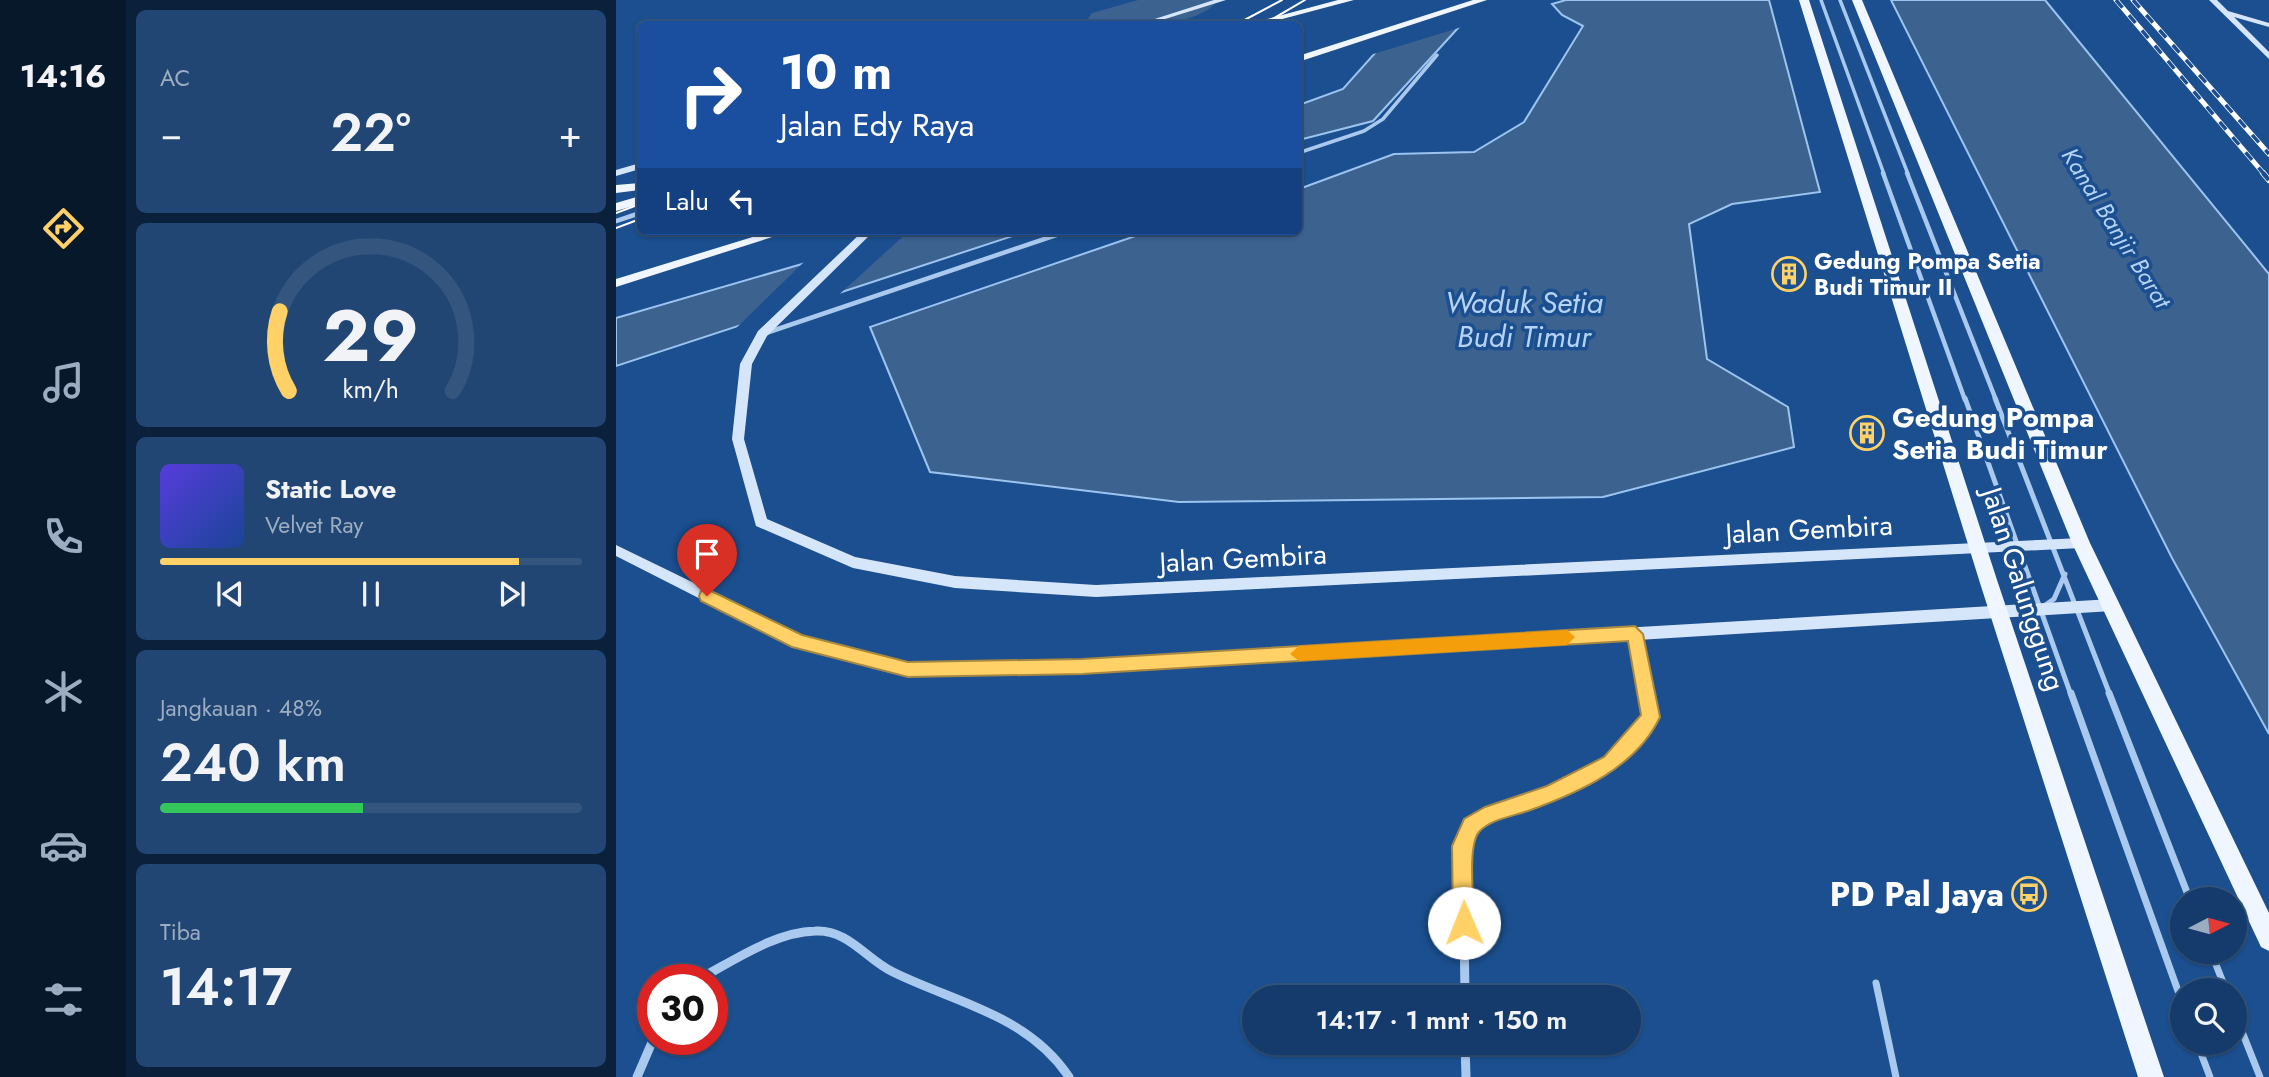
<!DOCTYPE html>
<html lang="id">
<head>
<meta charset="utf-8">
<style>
	:root { --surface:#143b6b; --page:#214673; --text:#f1f3f6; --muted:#9dadc1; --line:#33557e; --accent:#ffd166 }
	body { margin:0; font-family:Jost,sans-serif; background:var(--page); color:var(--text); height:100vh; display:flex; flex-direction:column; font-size:26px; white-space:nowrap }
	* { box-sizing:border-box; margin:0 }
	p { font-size:23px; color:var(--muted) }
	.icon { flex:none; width:38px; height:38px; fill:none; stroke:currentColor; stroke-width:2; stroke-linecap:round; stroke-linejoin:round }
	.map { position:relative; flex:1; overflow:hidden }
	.drawer { display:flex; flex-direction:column; gap:10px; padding:10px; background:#0b203b; width:490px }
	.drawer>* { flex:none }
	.banner { position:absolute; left:21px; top:21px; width:665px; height:214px; border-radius:10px; box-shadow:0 2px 5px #0004,0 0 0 2px var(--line); background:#1a4fa0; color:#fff; overflow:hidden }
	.needle { width:46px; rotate:84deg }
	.controls { position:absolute; left:1554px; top:887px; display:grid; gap:14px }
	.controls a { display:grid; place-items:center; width:77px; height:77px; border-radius:50%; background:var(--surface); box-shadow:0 2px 5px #0004,0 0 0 2px var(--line); font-size:35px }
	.speed { position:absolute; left:21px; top:964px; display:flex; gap:14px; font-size:35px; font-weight:700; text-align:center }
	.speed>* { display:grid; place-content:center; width:91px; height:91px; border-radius:50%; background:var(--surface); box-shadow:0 2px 5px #0004,0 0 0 2px var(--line); line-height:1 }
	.speed .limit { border:10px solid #d22; background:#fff; color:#111 }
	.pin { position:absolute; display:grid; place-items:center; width:60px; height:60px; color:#fff; margin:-72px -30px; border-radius:50% 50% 50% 0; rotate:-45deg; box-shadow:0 0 7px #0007 }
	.pin .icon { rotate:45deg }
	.me { position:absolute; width:77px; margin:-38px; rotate:359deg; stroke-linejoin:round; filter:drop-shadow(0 0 5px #0008) }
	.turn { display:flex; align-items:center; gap:24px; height:147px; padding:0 28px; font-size:32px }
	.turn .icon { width:91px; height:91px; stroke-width:2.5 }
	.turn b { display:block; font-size:49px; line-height:60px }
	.then { display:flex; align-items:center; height:66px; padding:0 28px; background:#0003; gap:14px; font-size:26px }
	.big { font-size:52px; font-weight:600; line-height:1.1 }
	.drawer .card { flex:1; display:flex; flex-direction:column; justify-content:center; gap:10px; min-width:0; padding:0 24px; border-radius:10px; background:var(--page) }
	.drawer .dial { align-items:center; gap:0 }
	.dial svg { height:182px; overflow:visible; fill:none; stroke:var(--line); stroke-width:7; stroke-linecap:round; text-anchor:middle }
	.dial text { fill:var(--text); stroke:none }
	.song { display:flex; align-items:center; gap:21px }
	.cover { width:84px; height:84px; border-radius:10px; background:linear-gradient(135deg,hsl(250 70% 55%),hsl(220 70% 35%)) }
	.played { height:7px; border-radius:4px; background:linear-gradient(90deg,var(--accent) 85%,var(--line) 85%) }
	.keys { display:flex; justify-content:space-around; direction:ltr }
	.heat { display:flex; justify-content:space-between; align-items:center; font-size:38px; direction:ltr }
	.charge { height:10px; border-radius:5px; background:linear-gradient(90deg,#34c759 48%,var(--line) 0) }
	.trip { position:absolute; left:626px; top:985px; width:399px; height:70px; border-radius:35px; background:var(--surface); box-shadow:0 2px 5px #0004,0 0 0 2px var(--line); font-weight:600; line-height:70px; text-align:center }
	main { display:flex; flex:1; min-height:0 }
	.tab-bar { display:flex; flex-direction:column; width:126px; justify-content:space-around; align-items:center; background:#08182b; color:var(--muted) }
	.tab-bar .icon { width:49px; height:49px }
	.tab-bar .active { color:var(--accent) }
	.tab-bar b { font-size:32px; color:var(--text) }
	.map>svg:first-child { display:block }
</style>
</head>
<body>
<main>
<nav class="tab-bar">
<b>14:16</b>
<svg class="icon active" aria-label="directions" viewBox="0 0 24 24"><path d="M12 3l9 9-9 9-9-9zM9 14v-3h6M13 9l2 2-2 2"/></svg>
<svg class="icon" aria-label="music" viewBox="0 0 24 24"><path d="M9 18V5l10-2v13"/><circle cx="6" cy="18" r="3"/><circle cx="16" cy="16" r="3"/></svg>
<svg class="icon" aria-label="phone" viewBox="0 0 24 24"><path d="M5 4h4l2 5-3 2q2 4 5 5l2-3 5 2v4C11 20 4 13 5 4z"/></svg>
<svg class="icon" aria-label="climate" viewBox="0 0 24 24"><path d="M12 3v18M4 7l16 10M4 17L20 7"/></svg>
<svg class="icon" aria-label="car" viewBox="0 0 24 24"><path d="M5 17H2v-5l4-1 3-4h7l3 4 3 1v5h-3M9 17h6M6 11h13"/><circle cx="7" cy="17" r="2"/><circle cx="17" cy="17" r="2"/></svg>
<svg class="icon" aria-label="filters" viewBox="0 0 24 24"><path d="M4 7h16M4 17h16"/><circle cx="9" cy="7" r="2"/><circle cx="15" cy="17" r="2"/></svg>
</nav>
<section class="drawer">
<div class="card"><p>AC</p>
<div class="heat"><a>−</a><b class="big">22°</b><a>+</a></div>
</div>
<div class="card dial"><svg viewBox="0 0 100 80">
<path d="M14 69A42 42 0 1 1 86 69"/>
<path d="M14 69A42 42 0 0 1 10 34" stroke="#ffd166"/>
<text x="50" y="56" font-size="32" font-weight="700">29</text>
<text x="50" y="72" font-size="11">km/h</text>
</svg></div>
<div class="card">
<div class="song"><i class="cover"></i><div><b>Static Love</b><p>Velvet Ray</p></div></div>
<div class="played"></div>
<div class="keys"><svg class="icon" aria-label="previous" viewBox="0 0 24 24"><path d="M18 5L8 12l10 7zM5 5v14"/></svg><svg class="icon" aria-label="pause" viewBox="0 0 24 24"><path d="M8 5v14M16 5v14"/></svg><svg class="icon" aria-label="next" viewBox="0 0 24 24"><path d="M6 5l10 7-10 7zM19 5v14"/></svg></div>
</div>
<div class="card"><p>Jangkauan · 48%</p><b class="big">240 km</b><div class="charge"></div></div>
<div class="card"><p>Tiba</p><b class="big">14:17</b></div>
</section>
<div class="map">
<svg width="1653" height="1077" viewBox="0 0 1653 1077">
	<rect width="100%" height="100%" fill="#1b4f8f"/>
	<path fill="#3c6290" stroke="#9cc4f0" stroke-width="2" d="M950 0H1153L1204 192 1116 204 1073 224 1091 359 1172 407 1178 447 987 497 563 502 314 472 254 327 534 231H682L683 189 778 154 858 152 908 122 967 26 946 15 936 4Z
		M1275 0H1429L1653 274V734L1556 558Z
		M864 4 757 121 683 140V105L727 89 801 6Z
		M300 231H412L0 366V318Z"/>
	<path fill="#1b4f8f" d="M803 0H874L849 26 751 56Z
		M293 231 217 300 113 335 190 260Z"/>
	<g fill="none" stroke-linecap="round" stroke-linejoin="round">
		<path fill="#3c6290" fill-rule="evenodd" d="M522 0H602C581 30 502 27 468 24L476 13Z"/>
		<path stroke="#a9c9ee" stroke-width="3.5" d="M1205 0 1268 174
			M1224 0 1292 174
			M682 153 748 131 767 119 821 55"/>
		<path stroke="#a9c9ee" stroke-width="4.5" d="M1267 173 1349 400
			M1291 173 1380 400
			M0 221 24 213
			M150 333 452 231"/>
		<path stroke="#a9c9ee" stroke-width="5" d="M1349 398 1455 695
			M1379 398 1494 695
			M1428 606 1438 599 1449 574"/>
		<path stroke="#a9c9ee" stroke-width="7" d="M1455 693 1566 1002
			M1493 693 1574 900
			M1595 952 1610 990
			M1260 983 1280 1077
			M1619 1014 1644 1077
			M1581 1043 1594 1077"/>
		<path stroke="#a9c9ee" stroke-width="7" d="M1019 633 1030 695"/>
		<path stroke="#a9c9ee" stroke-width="9" d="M81 980C116 962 158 932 199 931 232 929 250 959 277 972 340 1003 412 1015 453 1077
			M849 998 847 846 855 826 876 814 936 793 995 763 1034 717 1030 693
			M849 1043 850 1077
			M21 1077 37 1040"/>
		<path fill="#d6e6fa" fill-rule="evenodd" d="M598 0H610L533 24H523Z
			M1593 0H1601L1612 11 1653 23V27L1618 17 1653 52V59Z
			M24 163V169L0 176V170Z
			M247 231H258L151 336 136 364 128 439 151 519 239 557 339 576 480 585 1465 538 1470 539 1472 543 1470 547 1465 548 480 597 339 588 237 568 140 526 116 439 124 364 142 331Z
			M0 545 185 635 292 662 466 660 1496 599 1501 601 1503 605 1501 609 1496 611 466 674 292 676 177 646 0 556Z"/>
		<path fill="#f0f6ff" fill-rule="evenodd" d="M722 0H738L647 24H633Z
			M857 0H871L682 62V56Z
			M1183 0H1193L1382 583 1548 1077H1522L1364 583Z
			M1236 0H1246L1474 543 1653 913V951L1645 947 1456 543Z
			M24 183V190L0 193V185Z
			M24 196V204L0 211V203Z
			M156 231H175L0 287V279Z"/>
		<path stroke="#fff" stroke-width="2" d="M621 24 666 0
			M648 24 689 0
			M0 213 24 204
			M0 228 24 219"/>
		<g stroke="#fff" stroke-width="5">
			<path id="rail-far1" d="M1500 0 1648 174
				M1517 0 1653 154"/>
		</g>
		<g stroke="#fff" stroke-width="6">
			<path id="rail" d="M1647 173 1653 180"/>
		</g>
		<use href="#rail-far1" stroke="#1b4f8f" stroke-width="3.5" stroke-dasharray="10" stroke-linecap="butt"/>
		<use href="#rail" stroke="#1b4f8f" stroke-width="4.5" stroke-dasharray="12" stroke-linecap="butt"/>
	</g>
	<path fill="#ffd166" stroke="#a68842" stroke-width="2" d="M91 589 186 635 292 662 466 659 1019 626 1027 634 1044 717C1020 768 962 793 912 811 897 816 873 820 863 832 851 846 858 904 859 923L855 930 848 933 840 930 837 923 836 846 848 819 869 807 931 786 988 757 1025 715 1012 641 466 674 292 677 176 647 85 601 83 596 85 591Z"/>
	<path fill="#f59e0b" d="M951 630 959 637 951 645 683 661 674 654 683 646Z"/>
	<defs>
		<g id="building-ring" transform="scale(1.75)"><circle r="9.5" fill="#1b4f8f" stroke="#ffd166" stroke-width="1.5"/><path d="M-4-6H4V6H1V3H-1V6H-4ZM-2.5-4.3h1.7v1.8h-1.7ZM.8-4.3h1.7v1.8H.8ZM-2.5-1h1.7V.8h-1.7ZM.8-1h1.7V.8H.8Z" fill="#ffd166"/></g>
		<g id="bus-ring" transform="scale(1.75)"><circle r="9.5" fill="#1b4f8f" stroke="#ffd166" stroke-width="1.5"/><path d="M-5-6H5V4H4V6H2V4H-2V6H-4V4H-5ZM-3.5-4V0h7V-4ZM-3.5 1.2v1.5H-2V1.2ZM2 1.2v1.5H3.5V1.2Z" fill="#ffd166"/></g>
	</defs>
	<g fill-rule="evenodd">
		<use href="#building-ring" x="1173" y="274"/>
		<use href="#building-ring" x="1251" y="433"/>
		<use href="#bus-ring" x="1413" y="894"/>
	</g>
	<g text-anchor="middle" stroke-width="7" stroke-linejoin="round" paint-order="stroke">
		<g font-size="23" font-weight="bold" fill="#fff" stroke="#1b4f8f" text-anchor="start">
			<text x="1198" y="269">Gedung Pompa Setia<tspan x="1198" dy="26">Budi Timur II</tspan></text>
		</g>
		<g font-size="24" font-style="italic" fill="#b5d3f5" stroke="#1b4f8f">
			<text transform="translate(1500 228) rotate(58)" y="8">Kanal Banjir Barat</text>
		</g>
		<g font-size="28" font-weight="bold" fill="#fff" stroke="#1b4f8f" text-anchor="start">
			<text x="1276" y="427">Gedung Pompa<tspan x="1276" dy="32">Setia Budi Timur</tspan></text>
		</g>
		<g font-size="28" fill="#fff" stroke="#1b4f8f">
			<text transform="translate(1193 529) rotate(-3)" y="10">Jalan Gembira</text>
			<text transform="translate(627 558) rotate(-3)" y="10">Jalan Gembira</text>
			<text transform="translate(1408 589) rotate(72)" y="10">Jalan Galunggung</text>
		</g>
		<g font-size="30" font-style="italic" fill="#b5d3f5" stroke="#1b4f8f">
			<text x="908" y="313">Waduk Setia<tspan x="908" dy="34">Budi Timur</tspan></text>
		</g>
		<g font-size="33" font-weight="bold" fill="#fff" stroke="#1b4f8f" text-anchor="end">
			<text x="1388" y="906">PD Pal Jaya</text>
		</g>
	</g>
</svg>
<div class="controls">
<a><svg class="needle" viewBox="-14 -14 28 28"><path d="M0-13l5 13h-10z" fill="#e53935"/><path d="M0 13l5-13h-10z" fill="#9dadc1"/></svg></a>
<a><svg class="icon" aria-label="search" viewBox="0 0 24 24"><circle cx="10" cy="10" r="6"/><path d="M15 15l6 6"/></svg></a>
</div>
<div class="speed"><div class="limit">30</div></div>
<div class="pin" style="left:91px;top:596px;background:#d93025"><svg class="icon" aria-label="arrive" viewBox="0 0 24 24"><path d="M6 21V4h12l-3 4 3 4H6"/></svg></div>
<svg class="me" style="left:848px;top:923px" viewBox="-20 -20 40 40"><circle r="19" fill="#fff"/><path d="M0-13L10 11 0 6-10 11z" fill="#ffd166"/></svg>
<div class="trip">14:17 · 1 mnt · 150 m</div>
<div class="banner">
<div class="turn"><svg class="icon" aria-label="right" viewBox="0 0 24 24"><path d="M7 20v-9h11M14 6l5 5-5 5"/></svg><div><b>10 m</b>Jalan Edy Raya</div></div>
<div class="then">Lalu<svg class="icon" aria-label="left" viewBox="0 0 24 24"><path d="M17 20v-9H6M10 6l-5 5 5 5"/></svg></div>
</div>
</div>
</main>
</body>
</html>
